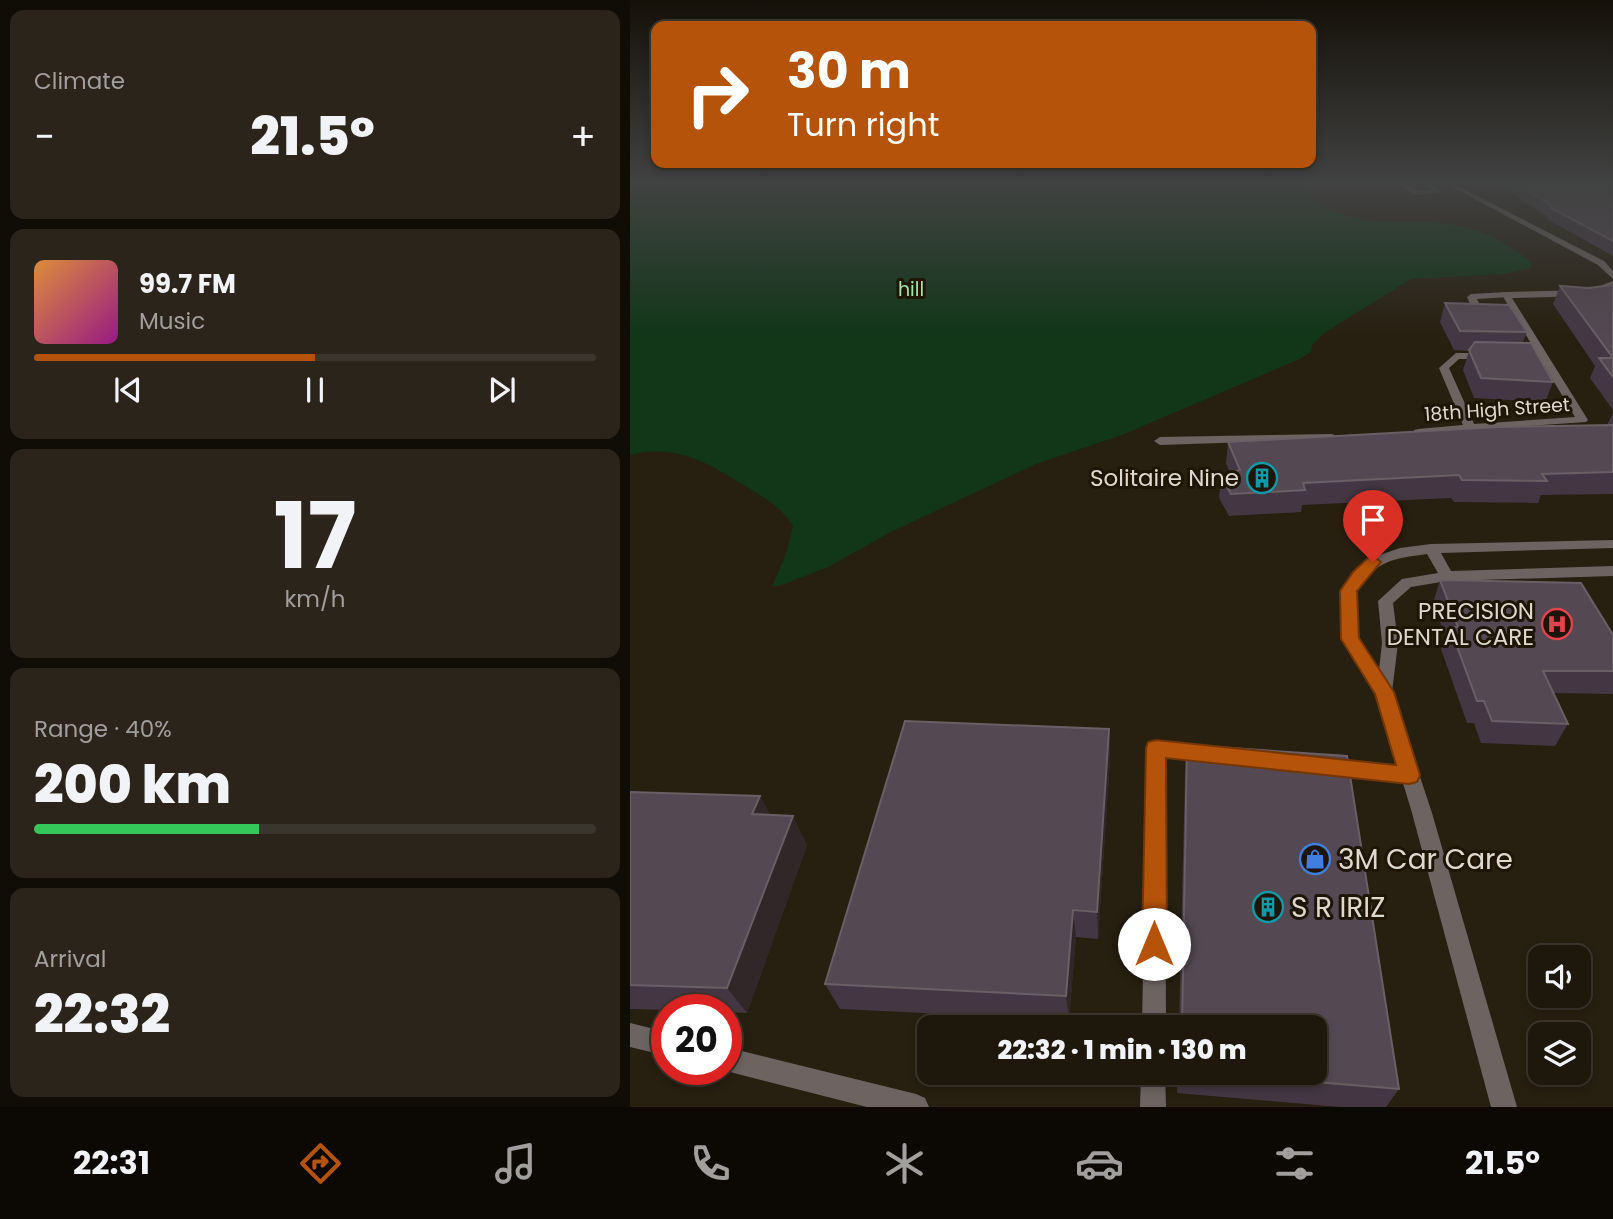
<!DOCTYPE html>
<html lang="en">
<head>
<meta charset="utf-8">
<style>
	:root { --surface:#1d170c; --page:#2a241a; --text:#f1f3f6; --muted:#a09f9d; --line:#3b362d; --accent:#b45309 }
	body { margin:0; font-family:Poppins,sans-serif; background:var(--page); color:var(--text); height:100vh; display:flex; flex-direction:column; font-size:26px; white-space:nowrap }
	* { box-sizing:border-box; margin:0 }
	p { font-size:23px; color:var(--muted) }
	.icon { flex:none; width:38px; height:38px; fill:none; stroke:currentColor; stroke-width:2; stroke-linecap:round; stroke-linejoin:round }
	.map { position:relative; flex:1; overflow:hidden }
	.side { display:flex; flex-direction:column; gap:10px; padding:10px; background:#100d07; width:630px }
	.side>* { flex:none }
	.top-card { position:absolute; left:21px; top:21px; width:665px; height:147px; border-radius:14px; box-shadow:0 4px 10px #0003,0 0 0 2px var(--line); background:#b45309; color:#fff; overflow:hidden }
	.buttons { position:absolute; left:898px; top:945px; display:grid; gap:14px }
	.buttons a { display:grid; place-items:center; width:63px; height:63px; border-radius:14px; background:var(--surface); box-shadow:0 4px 10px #0003,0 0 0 2px var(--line); font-size:35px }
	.speed { position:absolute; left:21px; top:994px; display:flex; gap:14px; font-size:35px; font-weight:700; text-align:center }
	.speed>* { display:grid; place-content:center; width:91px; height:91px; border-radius:50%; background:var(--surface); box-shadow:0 4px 10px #0003,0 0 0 2px var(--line); line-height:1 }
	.speed .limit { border:10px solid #d22; background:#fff; color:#111 }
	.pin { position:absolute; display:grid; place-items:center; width:60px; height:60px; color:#fff; margin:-72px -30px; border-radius:50% 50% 50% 0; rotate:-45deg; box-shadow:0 0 7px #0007 }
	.pin .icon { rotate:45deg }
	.me { position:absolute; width:77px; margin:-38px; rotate:0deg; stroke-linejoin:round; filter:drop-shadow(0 0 5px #0008) }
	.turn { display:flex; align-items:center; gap:24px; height:147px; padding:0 21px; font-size:32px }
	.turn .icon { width:91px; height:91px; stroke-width:2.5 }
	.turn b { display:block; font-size:49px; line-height:60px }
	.big { font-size:52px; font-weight:800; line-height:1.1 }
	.side .tile { flex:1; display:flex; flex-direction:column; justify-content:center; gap:10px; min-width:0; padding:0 24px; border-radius:14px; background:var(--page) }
	.side .dial { align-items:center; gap:0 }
	.dial b { font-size:91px; line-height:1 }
	.song { display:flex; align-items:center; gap:21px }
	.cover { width:84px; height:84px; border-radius:10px; background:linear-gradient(135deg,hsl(30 70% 55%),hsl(310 70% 35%)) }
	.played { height:7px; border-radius:4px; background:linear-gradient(90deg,var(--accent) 50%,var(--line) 50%) }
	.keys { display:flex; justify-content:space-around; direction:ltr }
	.heat { display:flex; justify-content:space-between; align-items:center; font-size:38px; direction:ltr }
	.charge { height:10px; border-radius:5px; background:linear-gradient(90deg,#34c759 40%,var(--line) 0) }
	.trip { position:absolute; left:287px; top:1015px; width:410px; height:70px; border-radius:14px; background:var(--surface); box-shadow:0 4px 10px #0003,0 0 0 2px var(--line); font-weight:800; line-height:70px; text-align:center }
	.tab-bar { display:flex; height:112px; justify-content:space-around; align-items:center; background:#0c0905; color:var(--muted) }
	.tab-bar .icon { width:49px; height:49px }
	.tab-bar .selected { color:var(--accent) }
	.tab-bar b { font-size:32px; color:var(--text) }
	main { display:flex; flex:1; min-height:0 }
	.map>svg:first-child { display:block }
</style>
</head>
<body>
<main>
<section class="side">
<div class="tile"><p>Climate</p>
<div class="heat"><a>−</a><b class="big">21.5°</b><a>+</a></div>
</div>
<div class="tile">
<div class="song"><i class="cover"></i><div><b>99.7 FM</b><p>Music</p></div></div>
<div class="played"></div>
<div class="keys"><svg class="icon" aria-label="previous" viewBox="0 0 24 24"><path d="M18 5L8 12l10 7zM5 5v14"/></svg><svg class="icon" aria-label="pause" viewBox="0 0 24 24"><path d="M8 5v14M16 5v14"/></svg><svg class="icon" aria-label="next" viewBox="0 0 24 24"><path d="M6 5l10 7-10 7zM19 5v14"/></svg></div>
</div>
<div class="tile dial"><b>17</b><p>km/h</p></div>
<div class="tile"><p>Range · 40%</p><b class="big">200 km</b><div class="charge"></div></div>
<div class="tile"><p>Arrival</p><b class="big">22:32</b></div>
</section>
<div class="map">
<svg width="983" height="1107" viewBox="0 0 983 1107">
	<rect width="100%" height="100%" fill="#271f10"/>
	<path fill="#113618" d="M0 183H675C678 188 679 195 685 200 726 233 785 216 831 226 857 232 882 246 902 263L900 268 874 274 781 279 694 333 682 345 681 352 670 359 492 435 406 464 261 532 198 567 149 586H142L155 557 163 526C149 505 135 498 113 485 75 461 46 444 0 455Z"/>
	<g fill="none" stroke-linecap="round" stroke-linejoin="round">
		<path fill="#6d6462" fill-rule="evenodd" d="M767 183H774L787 191 802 190 794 183H801L812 192 786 195Z
			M876 292 880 295 879 297 847 299 857 319 852 322 847 319 837 297 841 294Z
			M526 740 574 745 580 748 583 753 580 758 574 761 535 756 536 1027H512L517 748 520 743Z
			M702 759 779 767 786 769 788 775 786 781 779 783 702 775 696 773 693 767 696 761Z
			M511 1073H535L536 1107H510Z"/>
		<path fill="#6d6462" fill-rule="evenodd" d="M815 183H822L974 261 983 271V279L968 265Z
			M983 281V287L960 296 882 298 958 420 956 422 784 434V430L788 429 833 425 809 368 826 353H854L859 356 854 359H829L819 368 844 424 945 417 872 295 876 292 959 290Z
			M702 434 708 437 706 439 530 445 524 441 530 437Z
			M0 1023 37 1032V1056L0 1047Z
			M96 1047 286 1094 295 1098 299 1107H237L96 1071 92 1069H96Z"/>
		<path fill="#6d6462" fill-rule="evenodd" d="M983 540V548L811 553 821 571 983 566V576L817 581 781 587 763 603 768 643 762 692 802 813 887 1107H861L782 813 746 693 712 639V591L724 573 738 559 770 548 801 544ZM797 554 808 573 772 579 748 601 752 643 749 670 728 638 726 591C747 560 762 559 797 554Z"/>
	</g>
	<path fill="#443743" d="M867 183H983V256L917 219 918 217Z
		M983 285V410L960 378 965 366 923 304 930 286 958 288Z
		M815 303 897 332 893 342 923 382 915 402 844 398 833 370 839 351 824 350 810 322Z
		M983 413V494L911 495 908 503 824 502 821 498 672 505 671 512 599 516 589 498 591 476 600 473 596 464 598 442 977 425Z
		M810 580 983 635V694L923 693 938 724 925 746 851 743 844 723H837L811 649 816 638 803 603Z
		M479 729 480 759 468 939 446 937 439 1020 210 1009 195 984Z
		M557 745 769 1089 756 1107H710L547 1093 548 1073H684V1027H549L555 775Z
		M0 792 130 796 140 815 177 845 117 1013 96 1012V1010H37L0 1009Z"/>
	<path fill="#312628" d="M479 729 480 759 468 939 467 912Z
		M130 796 146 825 122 814Z
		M163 816 177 845 117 1013 97 988Z
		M443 910 446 937 439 1020 436 996Z"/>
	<path fill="#544852" stroke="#6a5f65" stroke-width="2" d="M886 183H983V241L921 208 922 206Z
		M983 285V377L969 358H983L930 286 958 288Z
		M815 303 879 305 897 332 830 331Z
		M845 342 901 343 923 382 851 378 839 350Z
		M983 425V472L912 474 917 481 832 480 829 475 673 483 675 490 601 494 591 476 610 470 598 442 869 427Z
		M810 580 951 583 983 635V671H913L938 724 862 721 854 701H847L820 627H828Z
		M275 721 479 729 467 912 443 910 436 996 195 984Z
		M557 745 717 756 769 1089 579 1073H684V1027H552Z
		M0 792 130 796 122 814 163 816 97 988 0 985Z"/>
	<linearGradient id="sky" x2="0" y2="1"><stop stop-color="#151109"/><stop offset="0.54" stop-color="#414242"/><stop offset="1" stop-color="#414242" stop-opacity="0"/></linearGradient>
	<rect width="983" height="338" fill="url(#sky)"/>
	<path fill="#b45309" stroke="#753606" stroke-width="2" d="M743 556 751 562 727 591 729 638 764 692 790 775 787 782 779 784 536 758 537 944 533 952 524 956 516 952 512 944 516 748 518 742 526 740 766 765 745 694 711 639 710 591 723 572 738 558Z"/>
	<defs>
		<g id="building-ring" transform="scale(1.575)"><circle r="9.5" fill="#1e1507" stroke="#0f9aa8" stroke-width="1.5"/><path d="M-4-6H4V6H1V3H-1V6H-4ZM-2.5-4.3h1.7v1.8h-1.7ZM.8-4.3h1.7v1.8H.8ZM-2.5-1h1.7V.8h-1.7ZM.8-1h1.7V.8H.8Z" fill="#0f9aa8"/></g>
		<g id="hospital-ring" transform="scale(1.575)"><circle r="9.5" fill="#1e1507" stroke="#e0444e" stroke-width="1.5"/><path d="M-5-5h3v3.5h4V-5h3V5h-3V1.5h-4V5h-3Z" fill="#e0444e"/></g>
		<g id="shop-ring" transform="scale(1.575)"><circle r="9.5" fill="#1e1507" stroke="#3f7fe0" stroke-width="1.5"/><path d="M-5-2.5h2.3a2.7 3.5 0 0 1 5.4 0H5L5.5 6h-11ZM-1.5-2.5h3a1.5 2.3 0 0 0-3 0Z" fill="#3f7fe0"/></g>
	</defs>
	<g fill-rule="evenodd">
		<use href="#building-ring" x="632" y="478"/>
		<use href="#hospital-ring" x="927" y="624"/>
		<use href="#shop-ring" x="685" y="859"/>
		<use href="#building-ring" x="638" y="907"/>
	</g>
	<g text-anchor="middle" stroke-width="6" stroke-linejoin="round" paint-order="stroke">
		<g font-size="19" fill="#a1e5a9" stroke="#1e1507">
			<text x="281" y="296">hill</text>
		</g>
		<g font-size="19" fill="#ded8cf" stroke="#1e1507">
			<text transform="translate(867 409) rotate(-4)" y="7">18th High Street</text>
		</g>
		<g font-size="23" fill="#ded8cf" stroke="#1e1507" text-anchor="end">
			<text x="609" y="486">Solitaire Nine</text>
			<text x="904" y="619">PRECISION<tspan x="904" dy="26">DENTAL CARE</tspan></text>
		</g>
		<g font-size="28" fill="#ded8cf" stroke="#1e1507" text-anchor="start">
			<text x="708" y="869">3M Car Care</text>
			<text x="661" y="917">S R IRIZ</text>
		</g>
	</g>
</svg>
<div class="buttons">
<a><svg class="icon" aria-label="sound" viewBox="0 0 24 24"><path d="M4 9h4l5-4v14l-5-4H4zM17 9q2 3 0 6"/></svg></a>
<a><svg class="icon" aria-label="layers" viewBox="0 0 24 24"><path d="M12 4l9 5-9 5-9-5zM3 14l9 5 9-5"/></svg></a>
</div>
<div class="speed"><div class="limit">20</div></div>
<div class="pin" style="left:743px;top:562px;background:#d93025"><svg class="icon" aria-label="arrive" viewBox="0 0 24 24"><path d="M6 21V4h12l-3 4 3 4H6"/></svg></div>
<svg class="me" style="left:524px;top:944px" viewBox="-20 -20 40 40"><circle r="19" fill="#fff"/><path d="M0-13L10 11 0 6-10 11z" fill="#b45309"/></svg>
<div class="trip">22:32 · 1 min · 130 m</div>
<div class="top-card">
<div class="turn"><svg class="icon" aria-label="right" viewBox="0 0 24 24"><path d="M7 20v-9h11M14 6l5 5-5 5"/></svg><div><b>30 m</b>Turn right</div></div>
</div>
</div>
</main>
<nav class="tab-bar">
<b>22:31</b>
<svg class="icon selected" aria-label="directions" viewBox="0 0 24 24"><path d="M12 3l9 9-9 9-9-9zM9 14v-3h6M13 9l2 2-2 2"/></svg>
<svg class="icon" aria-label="music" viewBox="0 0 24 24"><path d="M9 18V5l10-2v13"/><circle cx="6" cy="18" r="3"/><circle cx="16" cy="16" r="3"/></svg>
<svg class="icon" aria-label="phone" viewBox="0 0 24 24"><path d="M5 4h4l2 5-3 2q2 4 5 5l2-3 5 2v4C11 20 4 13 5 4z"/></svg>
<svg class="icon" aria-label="climate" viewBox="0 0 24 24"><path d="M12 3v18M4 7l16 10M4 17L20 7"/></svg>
<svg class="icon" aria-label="car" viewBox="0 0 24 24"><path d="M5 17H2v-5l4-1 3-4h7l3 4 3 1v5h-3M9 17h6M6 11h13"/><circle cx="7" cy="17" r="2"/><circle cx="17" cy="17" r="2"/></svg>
<svg class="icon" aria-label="filters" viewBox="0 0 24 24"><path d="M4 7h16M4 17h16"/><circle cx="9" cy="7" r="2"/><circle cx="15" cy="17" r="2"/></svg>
<b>21.5°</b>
</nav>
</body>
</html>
